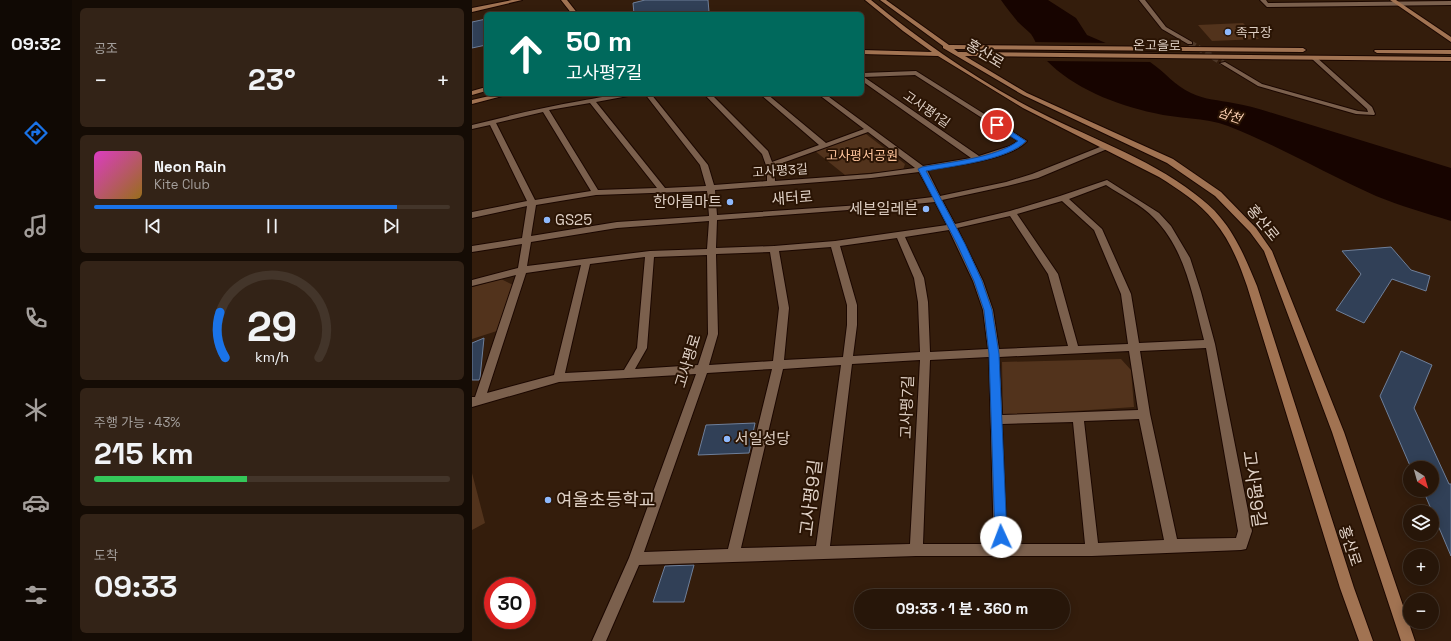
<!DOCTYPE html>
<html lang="ko">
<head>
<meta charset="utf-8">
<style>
	:root { --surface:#271609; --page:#332317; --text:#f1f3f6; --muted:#a49f9c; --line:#43352a; --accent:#1a73e8 }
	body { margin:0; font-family:"Space Grotesk","Noto Sans KR",sans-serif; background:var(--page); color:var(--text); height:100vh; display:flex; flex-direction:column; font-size:15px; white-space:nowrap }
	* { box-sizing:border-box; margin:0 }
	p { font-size:13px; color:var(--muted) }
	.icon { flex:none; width:22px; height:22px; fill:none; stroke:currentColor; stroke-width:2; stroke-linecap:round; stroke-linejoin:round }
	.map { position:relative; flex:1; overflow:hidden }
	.details { display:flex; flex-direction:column; gap:8px; padding:8px; background:#150c05; width:400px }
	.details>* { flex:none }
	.guide { position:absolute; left:12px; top:12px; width:380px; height:84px; border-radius:6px; box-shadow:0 2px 10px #0003,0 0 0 1px var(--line); background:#00695c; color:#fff; overflow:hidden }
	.needle { width:26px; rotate:143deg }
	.controls { position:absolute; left:931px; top:461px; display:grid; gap:8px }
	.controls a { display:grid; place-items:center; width:36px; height:36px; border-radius:50%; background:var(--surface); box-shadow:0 2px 10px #0003,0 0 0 1px var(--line); font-size:20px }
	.speed { position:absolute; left:12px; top:577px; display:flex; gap:8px; font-size:20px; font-weight:700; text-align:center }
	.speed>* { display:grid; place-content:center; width:52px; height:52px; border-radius:50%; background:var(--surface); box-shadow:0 2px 10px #0003,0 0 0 1px var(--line); line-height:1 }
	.speed .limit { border:6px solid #d22; background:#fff; color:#111 }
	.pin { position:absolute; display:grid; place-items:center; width:34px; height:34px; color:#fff; margin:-17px; border:2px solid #fff; border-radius:50%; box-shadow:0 1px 4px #0007 }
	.me { position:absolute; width:44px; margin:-22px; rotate:358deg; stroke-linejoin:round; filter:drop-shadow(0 0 3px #0008) }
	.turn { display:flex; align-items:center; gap:14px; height:84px; padding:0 16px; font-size:18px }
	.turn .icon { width:52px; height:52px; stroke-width:2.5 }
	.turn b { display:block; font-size:28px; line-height:34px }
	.big { font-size:30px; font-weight:700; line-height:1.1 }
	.details .card { flex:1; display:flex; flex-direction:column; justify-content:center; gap:6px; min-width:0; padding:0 14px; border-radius:6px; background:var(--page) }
	.details .dial { align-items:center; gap:0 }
	.dial svg { height:104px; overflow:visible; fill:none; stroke:var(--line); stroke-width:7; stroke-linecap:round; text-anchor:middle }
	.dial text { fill:var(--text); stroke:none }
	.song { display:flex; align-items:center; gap:12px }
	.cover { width:48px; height:48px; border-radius:6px; background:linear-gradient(135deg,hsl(310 70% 55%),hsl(40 70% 35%)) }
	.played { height:4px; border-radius:2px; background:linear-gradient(90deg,var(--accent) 85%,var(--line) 85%) }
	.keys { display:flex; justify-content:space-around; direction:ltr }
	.heat { display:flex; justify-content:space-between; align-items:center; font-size:22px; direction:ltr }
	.charge { height:6px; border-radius:3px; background:linear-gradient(90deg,#34c759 43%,var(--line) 0) }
	.trip { position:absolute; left:382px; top:589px; width:216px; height:40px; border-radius:20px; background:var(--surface); box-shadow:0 2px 10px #0003,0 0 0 1px var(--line); font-weight:700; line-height:40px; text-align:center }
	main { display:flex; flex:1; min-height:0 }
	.tab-bar { display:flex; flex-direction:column; width:72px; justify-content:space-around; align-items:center; background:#100904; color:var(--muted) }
	.tab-bar .icon { width:28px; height:28px }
	.tab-bar .selected { color:var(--accent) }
	.tab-bar b { font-size:18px; color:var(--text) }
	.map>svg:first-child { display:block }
</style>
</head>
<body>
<main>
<nav class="tab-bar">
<b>09:32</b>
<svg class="icon selected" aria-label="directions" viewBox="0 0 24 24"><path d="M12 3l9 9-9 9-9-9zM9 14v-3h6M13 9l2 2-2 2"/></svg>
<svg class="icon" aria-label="music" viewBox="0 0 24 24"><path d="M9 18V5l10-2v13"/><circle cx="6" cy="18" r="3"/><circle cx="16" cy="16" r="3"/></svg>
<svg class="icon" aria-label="phone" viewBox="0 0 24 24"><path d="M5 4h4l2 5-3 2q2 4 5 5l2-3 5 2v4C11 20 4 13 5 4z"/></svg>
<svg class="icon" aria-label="climate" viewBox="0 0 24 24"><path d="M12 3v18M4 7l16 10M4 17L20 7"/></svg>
<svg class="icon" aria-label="car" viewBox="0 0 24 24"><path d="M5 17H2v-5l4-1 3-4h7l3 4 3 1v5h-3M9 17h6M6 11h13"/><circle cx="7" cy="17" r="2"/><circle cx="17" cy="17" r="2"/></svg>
<svg class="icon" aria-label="filters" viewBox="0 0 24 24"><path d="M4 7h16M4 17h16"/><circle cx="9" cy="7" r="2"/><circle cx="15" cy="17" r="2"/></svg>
</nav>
<section class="details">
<div class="card"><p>공조</p>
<div class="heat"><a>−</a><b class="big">23°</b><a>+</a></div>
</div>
<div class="card">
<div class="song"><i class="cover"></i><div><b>Neon Rain</b><p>Kite Club</p></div></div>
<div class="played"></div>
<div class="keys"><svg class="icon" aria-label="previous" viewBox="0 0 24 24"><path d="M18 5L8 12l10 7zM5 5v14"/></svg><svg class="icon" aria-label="pause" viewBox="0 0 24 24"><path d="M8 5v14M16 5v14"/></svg><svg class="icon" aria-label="next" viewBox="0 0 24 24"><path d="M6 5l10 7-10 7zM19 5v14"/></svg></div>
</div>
<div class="card dial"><svg viewBox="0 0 100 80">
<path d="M14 69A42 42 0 1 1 86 69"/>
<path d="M14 69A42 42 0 0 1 10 34" stroke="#1a73e8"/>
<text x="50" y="56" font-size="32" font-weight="700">29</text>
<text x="50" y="72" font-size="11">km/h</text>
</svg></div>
<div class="card"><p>주행 가능 · 43%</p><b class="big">215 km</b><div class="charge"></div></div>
<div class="card"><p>도착</p><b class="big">09:33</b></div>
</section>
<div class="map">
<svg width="979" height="641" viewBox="0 0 979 641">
	<rect width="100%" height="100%" fill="#341d0c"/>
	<path fill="#52331c" d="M771 23 787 39 740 41 726 25Z
		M394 134 433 164 431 170 373 175 343 151Z
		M29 279 41 285 28 330 0 339V287Z
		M649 359 659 370 662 407 531 416 530 362Z
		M0 473 13 523 0 530Z"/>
	<path fill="#170400" d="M529 0H576L604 18 615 35 678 62C693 72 703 86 719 93 733 100 747 100 761 103 773 105 785 108 797 112L979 168V221C954 213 928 206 904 196 854 174 807 146 756 126 732 117 706 119 682 113 644 105 601 88 574 60 566 53 565 42 559 34 555 30 550 26 546 22 540 15 534 7 529 0Z"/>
	<path fill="#341d0c" d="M561 42 638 43 663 52 682 62 572 61 566 54Z"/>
	<path fill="#314057" stroke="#6e7f9a" d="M173 0H236L237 12 227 14H162L161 3Z
		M14 19V45L0 48V22Z
		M919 247 939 270 958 276 954 291 920 279 892 323 864 310 889 274 870 251Z
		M12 338 8 378 7 380H0V343Z
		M929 351 960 365 942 408 977 484H979V556L951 490H960V468H939L908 396Z
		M283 423 277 453 226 455 234 425Z
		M222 565 212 602H181L193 566Z"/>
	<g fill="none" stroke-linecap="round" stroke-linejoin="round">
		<path stroke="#4e3828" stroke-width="6" stroke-dasharray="6 3" stroke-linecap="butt" d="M718 43 751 63"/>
		<g stroke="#1b0700" stroke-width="2">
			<path id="street" d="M667 0H673L694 27 720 42V44H716L690 29Z
				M788 0H794L796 3 979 1V5L795 7Z
				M839 56H843L900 107 903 114 902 115 884 114 786 86 748 63 753 62 790 84 886 111 896 112 895 109 839 58Z
				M444 71 555 141C538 160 480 166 455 170L468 196 534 182 560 174 633 145H636L640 147 566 178 535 186 470 200 483 224 538 211 588 196 635 180 687 213 699 226 718 258 729 292 743 344 780 531 774 549 769 550 620 556H444L167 565 134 641H120L157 558 224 374 87 382 0 407V397H3L44 275 0 286V280L46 268 50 244 0 252V246L50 238 55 206 0 218V212L55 201 18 125 0 129V125C36 116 72 107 108 101 125 98 142 94 159 94L156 96 124 102 193 188 234 186 228 165 173 94H179L236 165 242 185 295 181V168L290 154 232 94H239L296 151 300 162 347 145 288 94H295L354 143 392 129 346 94H353L451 166 499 158 390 81V73ZM443 75 546 141 538 146 507 156 392 77ZM118 103 185 188 126 190 77 110ZM71 112 119 191 63 200 24 123ZM396 132 443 168 399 174 303 181 302 166ZM447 172 461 197 403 204 245 215 243 190 399 178ZM634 185C650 196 669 204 682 218 714 250 721 298 732 340L667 343 659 294 630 229 597 199ZM235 191 237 216 145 222 59 236 64 205 124 195ZM590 201 622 230 649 294 656 344 606 346 586 274 545 214ZM463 202 475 225 363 241 302 246 244 248 245 220 403 208ZM538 216 576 274 596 346 527 349 521 310 511 281 485 228ZM237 221 235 249 178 251 55 266 59 242 145 228ZM477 230 501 281 511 310 516 349 458 352 456 302 452 278 433 237ZM425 238 442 278 446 302 448 352 381 356 385 325V305L368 246ZM359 247 375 305V325L371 357 312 360 317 308 307 251ZM298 252 307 308 301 361 237 365 246 334 244 254ZM235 255 236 334 226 365 163 369 175 348 182 257ZM173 257 165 348 152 370 93 373 118 264ZM109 265 82 375 15 393 54 273ZM734 348 766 531 764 538 705 539 678 414 668 351ZM657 351 666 410 530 415 527 357ZM517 357 522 544H451L458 360ZM448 360 438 544 358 546 380 364ZM369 365 344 546 269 548 311 369ZM300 369 256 549 172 552 235 373ZM667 419 692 540 626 543 612 421ZM601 422 613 544H535L530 424Z"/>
		</g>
		<g stroke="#1b0700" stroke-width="2">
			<path id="secondary" d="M40 0H50L0 12V8Z
				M89 0H95L106 14H100Z
				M393 0H399C448 40 501 77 557 107 612 136 674 156 723 194 732 201 741 208 748 217 765 237 775 262 785 286L882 588 901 641H887L868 588 775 286C767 263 758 240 742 221 728 203 706 189 687 177L551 108 466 56 390 54V50L460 52 431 31Z
				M408 0H414L477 45 831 48 834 50 831 52 482 49 486 52 979 57V61L493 56 555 93 701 159 749 192 784 228 800 251 872 432 943 641H929L860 432 792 251 778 232 743 196 695 163 551 95 471 48V46Z
				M918 0H924L979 37V42Z
				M903 50H979V54L905 53 902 51Z
				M14 87V91L0 95V91Z
				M26 94H38L0 104V100Z"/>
		</g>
		<use href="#street" fill="#7b604d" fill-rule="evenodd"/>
		<use href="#secondary" fill="#a17352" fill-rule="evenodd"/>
	</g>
	<path fill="#1a73e8" stroke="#114b97" d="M523 124H528L554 141C537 160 480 166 454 171L493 244 510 281 520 310 527 354 535 537 533 541 529 543 524 541 523 537 517 354 512 310 502 281 485 244 446 169 450 167C477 162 524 158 546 141L523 127Z"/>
	<g fill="#8eb9fd" stroke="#2a1404" stroke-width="1.5">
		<circle cx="756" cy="32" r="4"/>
		<circle cx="258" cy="202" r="4"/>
		<circle cx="454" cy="209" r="4"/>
		<circle cx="75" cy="220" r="4"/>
		<circle cx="255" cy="439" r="4"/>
		<circle cx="76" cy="500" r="4"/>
	</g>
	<g text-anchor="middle" stroke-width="4" stroke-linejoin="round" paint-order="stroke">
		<g font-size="13" fill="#decfc4" stroke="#2a1404" text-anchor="start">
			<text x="764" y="37">족구장</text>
		</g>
		<g font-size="13" fill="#decfc4" stroke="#2a1404">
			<text transform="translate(685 45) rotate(1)" y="5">온고을로</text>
			<text transform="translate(455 109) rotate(35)" y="5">고사평1길</text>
			<text transform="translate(308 170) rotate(-4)" y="5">고사평3길</text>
		</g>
		<g font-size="13" font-style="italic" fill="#fcd0b3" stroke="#2a1404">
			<text transform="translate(758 115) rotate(19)" y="5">삼천</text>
		</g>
		<g font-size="13" fill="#ffc59d" stroke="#2a1404">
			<text x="390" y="160">고사평서공원</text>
		</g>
		<g font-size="15" fill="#decfc4" stroke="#2a1404">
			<text transform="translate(513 54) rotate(31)" y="5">홍산로</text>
			<text transform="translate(320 198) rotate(-4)" y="5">새터로</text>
			<text transform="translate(791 223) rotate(51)" y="5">홍산로</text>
			<text transform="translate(216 361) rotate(-73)" y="5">고사평로</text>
			<text transform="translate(435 407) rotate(-88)" y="5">고사평7길</text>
			<text transform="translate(878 546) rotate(72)" y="5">홍산로</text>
		</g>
		<g font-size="15" fill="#decfc4" stroke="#2a1404" text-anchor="end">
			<text x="250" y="207">한아름마트</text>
			<text x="446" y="214">세븐일레븐</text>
			<text x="83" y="225" text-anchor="start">GS25</text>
			<text x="263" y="444" text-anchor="start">서일성당</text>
		</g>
		<g font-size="18" fill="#decfc4" stroke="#2a1404">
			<text transform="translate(782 489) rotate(82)" y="6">고사평9길</text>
			<text transform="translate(339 498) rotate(-83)" y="6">고사평9길</text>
		</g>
		<g font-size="18" fill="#decfc4" stroke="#2a1404" text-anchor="start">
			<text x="84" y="506">여울초등학교</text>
		</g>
	</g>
</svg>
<div class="controls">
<a><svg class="needle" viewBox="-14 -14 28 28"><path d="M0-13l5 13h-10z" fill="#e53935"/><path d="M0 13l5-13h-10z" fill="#a49f9c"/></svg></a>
<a><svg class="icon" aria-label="layers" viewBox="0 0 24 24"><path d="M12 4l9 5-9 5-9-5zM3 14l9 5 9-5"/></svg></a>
<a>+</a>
<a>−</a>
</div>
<div class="speed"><div class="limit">30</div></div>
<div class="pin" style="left:525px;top:125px;background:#d93025"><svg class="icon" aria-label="arrive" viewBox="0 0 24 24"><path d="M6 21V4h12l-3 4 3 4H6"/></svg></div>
<svg class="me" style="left:529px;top:537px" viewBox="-20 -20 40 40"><circle r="19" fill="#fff"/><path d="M0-13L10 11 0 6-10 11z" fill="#1a73e8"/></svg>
<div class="trip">09:33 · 1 분 · 360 m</div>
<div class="guide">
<div class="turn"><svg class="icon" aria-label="ahead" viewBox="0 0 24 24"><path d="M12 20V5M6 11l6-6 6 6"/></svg><div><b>50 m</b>고사평7길</div></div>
</div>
</div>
</main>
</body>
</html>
